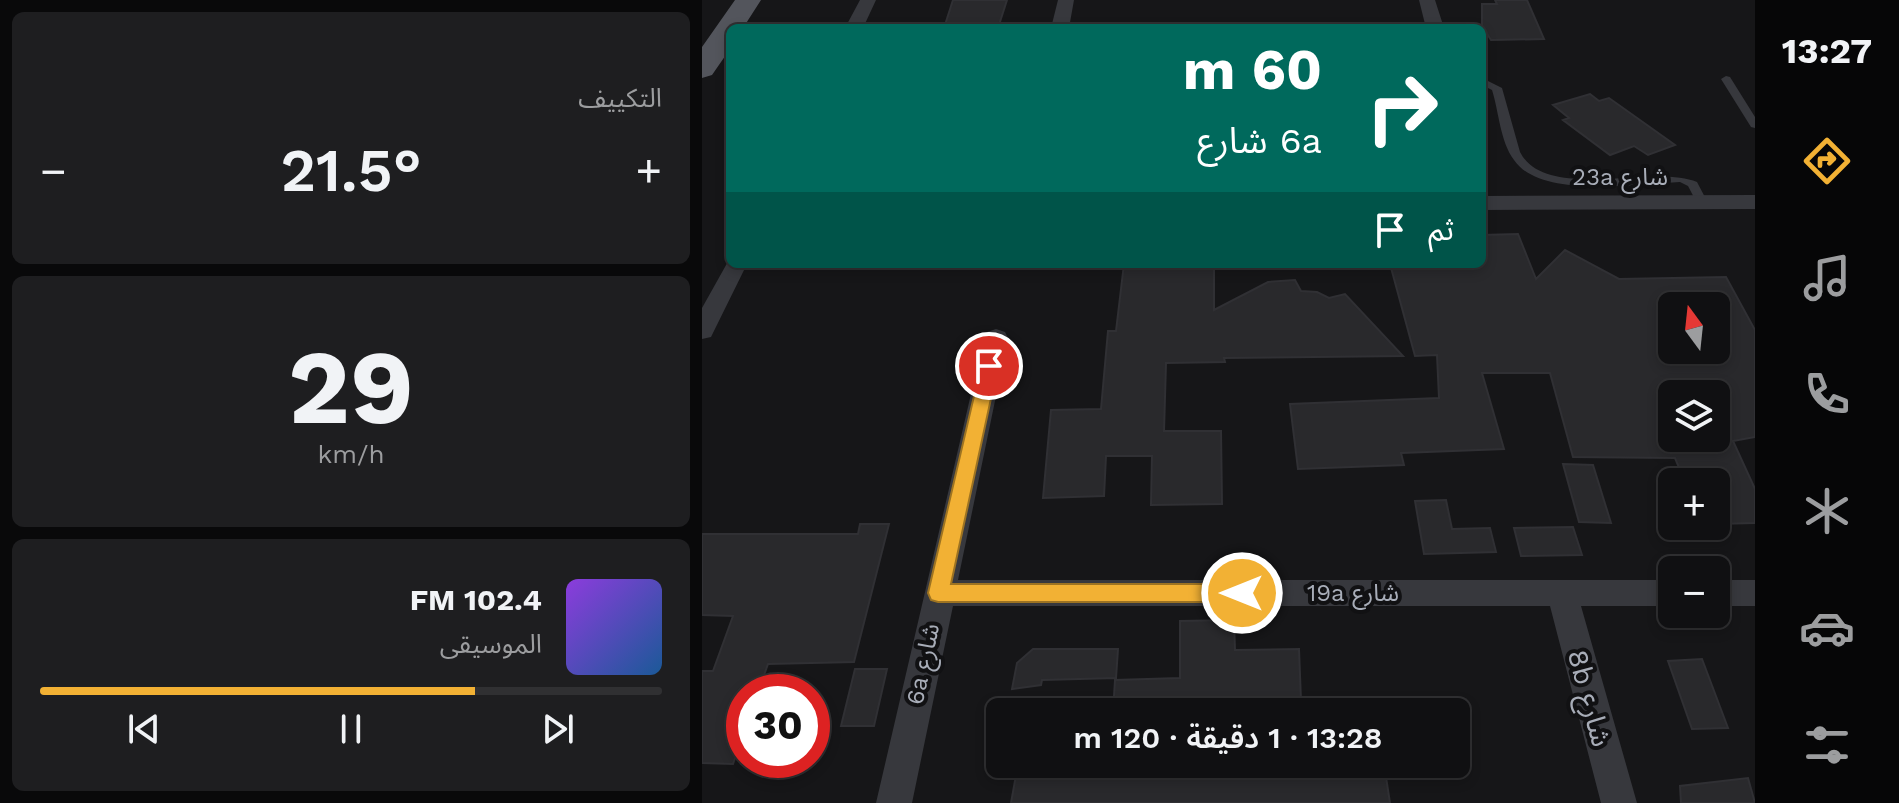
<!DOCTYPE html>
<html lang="ar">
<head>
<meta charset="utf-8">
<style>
	:root { --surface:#101012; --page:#1e1e20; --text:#f1f3f6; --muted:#9c9d9f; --line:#303032; --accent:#f2b134 }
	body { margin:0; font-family:"Work Sans","Noto Sans Arabic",sans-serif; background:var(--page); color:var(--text); direction:rtl; height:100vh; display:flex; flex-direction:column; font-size:30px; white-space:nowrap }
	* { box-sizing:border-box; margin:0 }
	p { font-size:26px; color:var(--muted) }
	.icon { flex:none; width:44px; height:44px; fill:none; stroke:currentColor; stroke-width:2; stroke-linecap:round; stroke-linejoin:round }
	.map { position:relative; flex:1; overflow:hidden; direction:ltr }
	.drawer { display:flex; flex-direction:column; gap:12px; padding:12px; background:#09090a; width:702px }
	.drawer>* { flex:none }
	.top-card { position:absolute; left:24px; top:24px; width:760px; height:244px; border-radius:12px; box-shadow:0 4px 12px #0003,0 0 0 2px var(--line); direction:rtl; background:#00695c; color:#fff; overflow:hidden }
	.needle { width:52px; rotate:345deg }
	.tools { position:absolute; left:956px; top:292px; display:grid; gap:16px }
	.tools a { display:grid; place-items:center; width:72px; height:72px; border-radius:12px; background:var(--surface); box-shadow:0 4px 12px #0003,0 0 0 2px var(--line); font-size:40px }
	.speed { position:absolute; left:24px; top:674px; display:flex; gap:16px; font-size:40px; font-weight:700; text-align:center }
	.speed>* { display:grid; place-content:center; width:104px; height:104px; border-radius:50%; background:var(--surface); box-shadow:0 4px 12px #0003,0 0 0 2px var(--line); line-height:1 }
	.speed .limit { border:12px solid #d22; background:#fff; color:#111 }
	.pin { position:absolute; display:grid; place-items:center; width:68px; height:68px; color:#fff; margin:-34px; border:4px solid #fff; border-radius:50%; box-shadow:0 2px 8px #0007 }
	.me { position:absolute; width:88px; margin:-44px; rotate:270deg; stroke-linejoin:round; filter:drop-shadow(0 0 6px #0008) }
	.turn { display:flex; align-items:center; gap:28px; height:168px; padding:0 32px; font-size:36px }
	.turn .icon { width:104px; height:104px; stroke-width:2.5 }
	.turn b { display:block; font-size:56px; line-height:68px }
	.then { display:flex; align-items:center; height:76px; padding:0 32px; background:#0003; gap:16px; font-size:30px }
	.big { font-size:60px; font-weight:600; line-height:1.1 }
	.drawer .tile { flex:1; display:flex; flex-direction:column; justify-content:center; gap:12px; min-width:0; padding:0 28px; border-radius:12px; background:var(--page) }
	.drawer .dial { align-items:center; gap:0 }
	.dial b { font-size:104px; line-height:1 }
	.song { display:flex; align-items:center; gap:24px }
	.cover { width:96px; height:96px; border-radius:12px; background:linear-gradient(135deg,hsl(270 70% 55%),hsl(210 70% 35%)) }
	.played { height:8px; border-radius:4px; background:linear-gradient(90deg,var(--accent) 70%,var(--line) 70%) }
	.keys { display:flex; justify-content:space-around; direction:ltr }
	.heat { display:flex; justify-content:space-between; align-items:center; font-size:44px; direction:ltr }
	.trip { position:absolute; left:284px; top:698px; width:484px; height:80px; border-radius:12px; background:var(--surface); box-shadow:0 4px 12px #0003,0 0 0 2px var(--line); font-weight:600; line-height:80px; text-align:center; direction:rtl }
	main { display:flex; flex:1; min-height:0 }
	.tab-bar { display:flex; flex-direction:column; width:144px; justify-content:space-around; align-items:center; background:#060607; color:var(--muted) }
	.tab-bar .icon { width:56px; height:56px }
	.tab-bar .active { color:var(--accent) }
	.tab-bar b { font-size:36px; color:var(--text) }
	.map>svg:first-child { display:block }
</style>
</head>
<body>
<main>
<nav class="tab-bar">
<b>13:27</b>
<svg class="icon active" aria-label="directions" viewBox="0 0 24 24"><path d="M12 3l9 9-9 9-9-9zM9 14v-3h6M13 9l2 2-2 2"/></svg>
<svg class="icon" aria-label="music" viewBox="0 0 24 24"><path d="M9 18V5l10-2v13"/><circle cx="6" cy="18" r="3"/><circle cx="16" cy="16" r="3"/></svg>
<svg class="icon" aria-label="phone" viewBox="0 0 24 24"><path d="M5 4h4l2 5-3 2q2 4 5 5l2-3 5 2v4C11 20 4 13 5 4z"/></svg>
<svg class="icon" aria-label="climate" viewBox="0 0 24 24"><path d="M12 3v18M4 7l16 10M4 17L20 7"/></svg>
<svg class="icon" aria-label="car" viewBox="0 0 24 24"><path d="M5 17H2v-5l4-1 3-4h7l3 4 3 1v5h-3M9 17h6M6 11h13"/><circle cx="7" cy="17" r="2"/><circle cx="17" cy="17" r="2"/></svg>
<svg class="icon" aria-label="filters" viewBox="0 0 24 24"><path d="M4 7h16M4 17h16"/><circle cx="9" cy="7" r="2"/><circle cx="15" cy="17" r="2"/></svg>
</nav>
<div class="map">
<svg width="1053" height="803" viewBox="0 0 1053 803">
	<rect width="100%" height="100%" fill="#161618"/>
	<path fill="#29292c" stroke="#303034" stroke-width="2" fill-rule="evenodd" d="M251 0H305L296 28H242Z
		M793 0H825L842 39 789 40 780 26V4H795Z
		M888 94 897 101 907 98 973 145 946 155 932 146 908 155 861 120 867 118 851 105Z
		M816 234 834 279 863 250 917 279 1024 277 1053 330V437L1031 441 1053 489V523L1014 524V482H983L973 458 871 457 848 373H780L802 449 699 453 702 465 596 469 588 404 737 398 735 355 713 356 688 264H780V235ZM970 306H1014V350H970ZM970 394H1014V438H970Z
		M422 264H512V310L566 282 593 280 599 291 615 292 627 298 643 294 701 356 522 358 523 362 464 363 462 431H519L520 504 449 505 450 456H404L402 496 341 498 349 410 399 409 406 331H414Z
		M861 464 891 465 909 523 877 522Z
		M744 500 750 529 788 528 794 552 722 554 713 501Z
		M158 524H187L152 662 66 664 56 692H42V731L31 764 0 763V671H11L31 616 0 615V534H156Z
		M871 527 880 555 819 556 812 528Z
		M532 620 533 650 597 649 599 701H562V712H411L413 680 478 678V621Z
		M331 649H416L414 678 340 680 339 685 310 689 315 663Z
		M1000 659 1026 728 990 729 966 661Z
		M153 669H185L172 726H139Z
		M316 764H682L688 803H309Z
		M1046 778 1053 803H979L978 786Z"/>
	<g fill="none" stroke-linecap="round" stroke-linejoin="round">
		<path fill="#37383d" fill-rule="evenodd" d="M1024 76 1028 77 1053 117V128L1049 127 1019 79Z
			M780 78 800 88 818 152C844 203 951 163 995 182L1006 203 1000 207 996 205 986 186 978 182C936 184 838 199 812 160 798 141 797 112 790 90L780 85Z"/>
		<path fill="#37383d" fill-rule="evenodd" d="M158 0H174L161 28H143Z
			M356 0H372L367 28H349Z
			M717 0H733L742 28H724Z
			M1053 195V209L780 210V196Z
			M28 258V264H45L9 337 0 339V308Z
			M294 329 303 332 306 338 256 580H970V606H879L935 803H899L848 606H251L210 803H174L282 338 285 332Z
			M1014 580H1053V606H1014Z"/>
		<path fill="#53555c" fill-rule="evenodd" d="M33 0H59L41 28H28V49L10 75 0 78V47Z"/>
	</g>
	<path fill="#f2b134" stroke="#9d7322" stroke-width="2" d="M287 360 296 366 249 584H540L548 587 551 593 548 600 540 602H236L229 600 226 593 279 366Z"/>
	<g text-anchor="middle" stroke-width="8" stroke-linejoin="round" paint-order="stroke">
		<g font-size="24" fill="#a8adb8" stroke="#111113">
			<text x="918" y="185">23a شارع</text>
			<text x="651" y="601">19a شارع</text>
			<text transform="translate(221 664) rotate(-78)" y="8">6a شارع</text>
		</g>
		<g font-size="28" fill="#a8adb8" stroke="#111113">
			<text transform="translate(888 698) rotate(75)" y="10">8b شارع</text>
		</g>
	</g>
</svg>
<div class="tools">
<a><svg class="needle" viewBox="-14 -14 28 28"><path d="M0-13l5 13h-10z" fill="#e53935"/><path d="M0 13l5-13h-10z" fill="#9c9d9f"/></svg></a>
<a><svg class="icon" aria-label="layers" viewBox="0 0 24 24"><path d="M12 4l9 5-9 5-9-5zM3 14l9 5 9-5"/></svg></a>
<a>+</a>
<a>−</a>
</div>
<div class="speed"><div class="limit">30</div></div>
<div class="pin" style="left:287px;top:366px;background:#d93025"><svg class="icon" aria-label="arrive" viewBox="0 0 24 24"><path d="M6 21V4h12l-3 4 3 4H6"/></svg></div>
<svg class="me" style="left:540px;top:593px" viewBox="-20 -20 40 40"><circle r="17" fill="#f2b134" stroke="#fff" stroke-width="3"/><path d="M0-11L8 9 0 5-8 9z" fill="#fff"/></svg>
<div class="trip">13:28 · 1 دقيقة · 120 m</div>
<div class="top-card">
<div class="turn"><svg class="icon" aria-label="right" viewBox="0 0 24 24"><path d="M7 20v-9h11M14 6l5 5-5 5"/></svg><div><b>60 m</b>6a شارع</div></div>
<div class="then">ثم<svg class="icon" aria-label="arrive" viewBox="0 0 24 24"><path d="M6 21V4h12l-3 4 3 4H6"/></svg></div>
</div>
</div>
<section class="drawer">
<div class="tile"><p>التكييف</p>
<div class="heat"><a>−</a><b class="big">21.5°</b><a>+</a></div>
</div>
<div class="tile dial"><b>29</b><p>km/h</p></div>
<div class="tile">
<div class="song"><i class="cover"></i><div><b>102.4 FM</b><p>الموسيقى</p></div></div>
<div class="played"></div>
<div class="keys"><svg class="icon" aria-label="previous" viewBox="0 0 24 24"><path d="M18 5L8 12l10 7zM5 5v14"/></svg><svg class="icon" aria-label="pause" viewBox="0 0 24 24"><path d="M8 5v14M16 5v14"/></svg><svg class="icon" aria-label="next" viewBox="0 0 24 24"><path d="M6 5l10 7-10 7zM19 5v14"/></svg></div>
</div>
</section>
</main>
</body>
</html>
